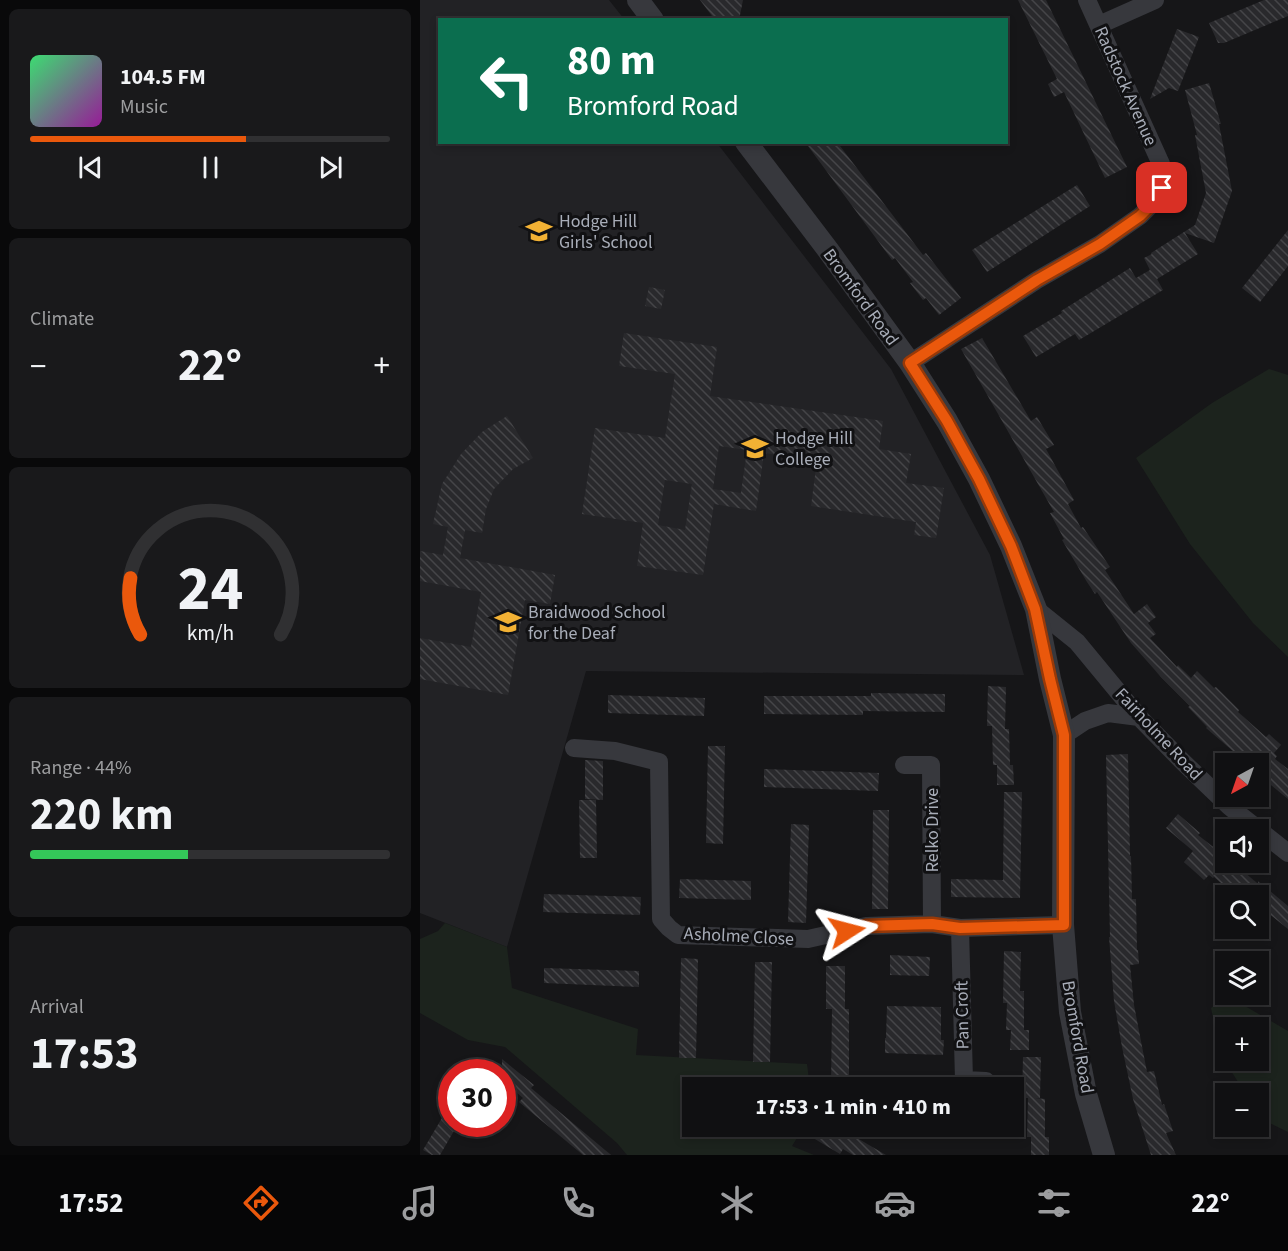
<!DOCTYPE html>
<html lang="en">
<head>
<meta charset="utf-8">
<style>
	:root { --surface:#101012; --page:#19191b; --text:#f1f3f6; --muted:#9c9d9f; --line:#303032; --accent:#ea580c }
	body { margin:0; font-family:"Source Sans 3",sans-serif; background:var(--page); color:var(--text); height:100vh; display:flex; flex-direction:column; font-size:22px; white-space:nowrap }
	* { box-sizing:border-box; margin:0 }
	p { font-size:20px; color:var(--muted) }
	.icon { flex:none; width:33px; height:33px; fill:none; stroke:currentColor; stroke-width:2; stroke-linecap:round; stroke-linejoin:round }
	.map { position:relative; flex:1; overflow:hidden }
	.sheet { display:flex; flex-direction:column; gap:9px; padding:9px; background:#09090a; width:420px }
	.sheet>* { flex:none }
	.hud { position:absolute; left:18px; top:18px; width:570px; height:126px; border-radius:0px; box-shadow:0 3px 9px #0003,0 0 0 2px var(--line); background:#0b6e4f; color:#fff; overflow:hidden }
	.needle { width:39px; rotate:220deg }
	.buttons { position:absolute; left:795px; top:753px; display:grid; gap:12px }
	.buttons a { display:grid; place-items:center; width:54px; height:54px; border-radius:0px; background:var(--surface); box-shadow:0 3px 9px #0003,0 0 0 2px var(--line); font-size:30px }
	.speed { position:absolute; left:18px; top:1059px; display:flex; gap:12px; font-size:30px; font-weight:700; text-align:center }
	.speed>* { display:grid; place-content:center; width:78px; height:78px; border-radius:50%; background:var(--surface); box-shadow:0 3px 9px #0003,0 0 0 2px var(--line); line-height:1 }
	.speed .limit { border:9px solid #d22; background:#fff; color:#111 }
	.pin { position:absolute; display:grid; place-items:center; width:51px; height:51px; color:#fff; margin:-26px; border-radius:12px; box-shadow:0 3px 9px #0006 }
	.me { position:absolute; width:66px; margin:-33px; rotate:81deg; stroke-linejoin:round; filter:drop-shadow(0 0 4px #0008) }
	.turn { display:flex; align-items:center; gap:21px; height:126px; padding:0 30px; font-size:27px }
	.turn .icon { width:78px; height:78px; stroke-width:2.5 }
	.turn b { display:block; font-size:42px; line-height:51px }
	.big { font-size:45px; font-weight:700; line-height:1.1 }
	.sheet .tile { flex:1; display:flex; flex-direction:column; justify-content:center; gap:9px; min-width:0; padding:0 21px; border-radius:9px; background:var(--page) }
	.sheet .dial { align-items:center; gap:0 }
	.dial svg { height:156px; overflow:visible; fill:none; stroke:var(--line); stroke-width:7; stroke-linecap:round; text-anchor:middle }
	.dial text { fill:var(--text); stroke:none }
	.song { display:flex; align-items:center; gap:18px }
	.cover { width:72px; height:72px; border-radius:9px; background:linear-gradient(135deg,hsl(140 70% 55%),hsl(300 70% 35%)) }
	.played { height:6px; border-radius:3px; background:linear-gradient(90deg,var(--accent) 60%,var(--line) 60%) }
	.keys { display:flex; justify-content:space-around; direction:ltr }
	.heat { display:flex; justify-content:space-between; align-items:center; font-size:33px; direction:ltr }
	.charge { height:9px; border-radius:4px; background:linear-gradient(90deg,#34c759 44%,var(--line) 0) }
	.trip { position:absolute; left:262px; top:1077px; width:342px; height:60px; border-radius:0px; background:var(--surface); box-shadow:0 3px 9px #0003,0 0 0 2px var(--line); font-weight:700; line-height:60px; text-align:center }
	.tab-bar { display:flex; height:96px; justify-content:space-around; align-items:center; background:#060607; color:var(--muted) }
	.tab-bar .icon { width:42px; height:42px }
	.tab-bar .active { color:var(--accent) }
	.tab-bar b { font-size:27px; color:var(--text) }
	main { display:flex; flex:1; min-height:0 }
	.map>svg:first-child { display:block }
</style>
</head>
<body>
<main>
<section class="sheet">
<div class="tile">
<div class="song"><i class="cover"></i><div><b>104.5 FM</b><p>Music</p></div></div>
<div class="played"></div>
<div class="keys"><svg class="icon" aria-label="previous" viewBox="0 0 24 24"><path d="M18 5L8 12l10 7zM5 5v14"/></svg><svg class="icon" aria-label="pause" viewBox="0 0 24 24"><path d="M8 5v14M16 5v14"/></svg><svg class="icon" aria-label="next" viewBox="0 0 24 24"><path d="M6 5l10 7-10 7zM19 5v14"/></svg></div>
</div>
<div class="tile"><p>Climate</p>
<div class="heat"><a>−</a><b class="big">22°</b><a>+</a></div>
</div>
<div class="tile dial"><svg viewBox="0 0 100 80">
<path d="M14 69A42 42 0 1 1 86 69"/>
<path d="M14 69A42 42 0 0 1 9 40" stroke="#ea580c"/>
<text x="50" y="56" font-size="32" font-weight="700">24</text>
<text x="50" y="72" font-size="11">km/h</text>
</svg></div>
<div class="tile"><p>Range · 44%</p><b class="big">220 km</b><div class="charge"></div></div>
<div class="tile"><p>Arrival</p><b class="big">17:53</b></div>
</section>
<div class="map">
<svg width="868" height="1155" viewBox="0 0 868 1155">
	<defs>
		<pattern id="building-back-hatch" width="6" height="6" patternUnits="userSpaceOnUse" patternTransform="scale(1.5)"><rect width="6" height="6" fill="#29292c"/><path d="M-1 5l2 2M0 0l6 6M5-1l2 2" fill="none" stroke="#454548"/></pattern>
	</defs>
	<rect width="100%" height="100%" fill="#161618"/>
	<path fill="#222225" d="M0 0H189L204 19 20 20V142L297 143 471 369 570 555 604 675 166 671 87 947 0 913Z"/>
	<path fill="#1c231d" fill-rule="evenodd" d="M849 369 868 375V657L833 623 770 544 716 458 792 403Z
		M25 923 87 947 92 988 218 1029 216 1055 387 1064 390 1087 273 1088V1126L384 1127 372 1146 394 1155H207L197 1143 85 1047 48 1040 0 1013V939L18 931Z
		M806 995 868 1031V1132L841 1119 839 1115 838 1094 825 1093 801 1055 791 1008ZM806 1028H838V1060H806Z"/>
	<path fill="url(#building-back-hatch)" fill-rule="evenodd" d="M280 0H323L319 20H295Z
		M598 0H626L707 167 685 178 644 92 634 97 628 84 637 79Z
		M844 0H868V16L804 43H798L789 23Z
		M757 29 779 37 758 91 749 88 730 99Z
		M789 83 801 124H799L812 191 794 243 765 233 778 254 737 279 743 290 659 340 655 334 616 357 603 336 642 313 641 311 710 268 716 278 730 270 724 258 732 254 731 253 775 225 786 193 775 135H777L765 90Z
		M385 142H417L503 255 506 253 541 298 519 315 506 298 503 300 490 283 493 282 475 258 472 260Z
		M657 185 670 206 567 272 552 250Z
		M868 230V266L840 302 822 288Z
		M229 287 245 290 241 309 225 306Z
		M204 333 297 347 290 396 463 421 459 449 491 454 486 483 524 488 516 538 494 535 496 522 391 506 397 460 344 453 336 511 294 504 283 575 217 566 223 523 162 514 175 428 245 438 255 374 199 366ZM299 446 327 450 321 493 293 489ZM245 480 272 484 265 530 238 525Z
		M562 338 611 421 617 417 634 445 626 449 654 500 648 504 661 528 663 527 690 567 685 570 714 614 727 604 736 617 728 623 736 634 730 638 757 667 758 665 771 678 777 671 794 688 796 687 819 710 818 712 846 737 849 734 861 745 854 753 857 756 855 759 868 769V799L840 776 838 778V764H828L786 728 787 727 768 707 770 706 741 677 711 643 677 592 675 594 667 582 642 540 644 539 630 513 634 512 541 349Z
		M87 416 113 458 93 469 74 489 66 509 62 533 45 530 40 558 135 575 130 604 105 600 88 695 0 679V638L51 647 61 592 0 581V551L23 555 28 527 13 524 22 484 41 454 62 432Z
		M568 686 586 687 585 729H589L590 765H585H593L594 785H577V765H573L572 726H567Z
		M451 693 525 694V712L443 711V715L344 714V696H451Z
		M188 695 285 698 284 716 188 713Z
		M288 746H305L303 844 286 843Z
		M708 754 710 856H711L712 899H716L717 950H718L719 964 710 965 714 1005 727 1072 734 1071 742 1105 744 1104 753 1131 746 1133 756 1155H731L713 1099 702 1047 694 1001 689 937H690L686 755Z
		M165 760 183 761V800L165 799Z
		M344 769 459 773 458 791 344 787Z
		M584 792H602L600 898 531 897V879L583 880Z
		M159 800H176L177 858H160Z
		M453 810H469L468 909H452Z
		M758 814 780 833 778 835 806 857V862H812L814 865 815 864 838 884V881L868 906V929L838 905V896H816L794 877 793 878 789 875 784 880 764 862 773 851 746 828Z
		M371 824 389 825 386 923 368 922Z
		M260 879 331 881V900L259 898Z
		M124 894 221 897 220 915 123 912Z
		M584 951 601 952 600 991H604V1030H599H609V1050H590L591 1030H586L587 1003H583Z
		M470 955 510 957 509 976 470 975Z
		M261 958 278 959 276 1058H259Z
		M335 962H352L350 1062H333Z
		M406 966H425V1009H406Z
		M124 968 219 971V987L124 983Z
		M467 1006 521 1007V1040H524L523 1055 465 1053V1038H466Z
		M412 1009H429V1088H411Z
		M603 1057H621L620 1098H615L625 1099V1137H629V1155H611V1137H607L608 1098H602Z
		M82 1059 114 1085 111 1088 191 1155H163L99 1102 103 1098 82 1080Z
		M32 1101V1124H38L20 1155H12L3 1150Z
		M373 1126H412L430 1138 432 1135 466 1155H433L423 1149 420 1154Z"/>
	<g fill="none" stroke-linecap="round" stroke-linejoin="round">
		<path stroke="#37383d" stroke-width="18" d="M679 25 735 0
			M490 363 617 280 680 244 720 216 734 202 742 188 741 164 667 0
			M616 609 657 642 719 717 763 762 810 807 868 853
			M644 735 665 721 688 713 719 717
			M154 748 195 751 239 762 241 919 249 928 258 935 388 939 446 926 512 924 540 928 643 925
			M484 765H511L512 924
			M540 928 544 1080 566 1081"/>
		<path stroke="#37383d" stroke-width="22" d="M218 0 233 20
			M326 142 408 250 490 363 527 421 559 479 591 546 616 609 630 679 644 735 643 925 650 1012 666 1094 684 1155"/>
	</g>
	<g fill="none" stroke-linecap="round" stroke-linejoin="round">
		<g stroke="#983908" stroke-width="15">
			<path id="route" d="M427 931 446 926 512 924 540 928 644 925V735L630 679 615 609 591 546 559 479 527 421 490 363 617 280 680 244 720 216 734 202 742 188"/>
		</g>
		<use href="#route" stroke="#ea580c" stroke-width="10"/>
	</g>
	<defs>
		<g id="school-bare" transform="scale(2.07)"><path d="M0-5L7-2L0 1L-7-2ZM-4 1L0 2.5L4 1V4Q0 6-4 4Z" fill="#f2b134" stroke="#111113" stroke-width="2.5" paint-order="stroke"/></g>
	</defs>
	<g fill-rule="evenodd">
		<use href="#school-bare" x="119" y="231"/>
		<use href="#school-bare" x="335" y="448"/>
		<use href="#school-bare" x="88" y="622"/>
	</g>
	<g text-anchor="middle" stroke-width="6" stroke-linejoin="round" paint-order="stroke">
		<g font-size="18" fill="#a8adb8" stroke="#111113">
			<text transform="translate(706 86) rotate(66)" y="6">Radstock Avenue</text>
			<text transform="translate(441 297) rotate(54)" y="6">Bromford Road</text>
			<text transform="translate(739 734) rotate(47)" y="6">Fairholme Road</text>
			<text transform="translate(512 830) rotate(-90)" y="6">Relko Drive</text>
			<text transform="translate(319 936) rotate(3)" y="6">Asholme Close</text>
			<text transform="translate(542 1015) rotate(-91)" y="6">Pan Croft</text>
			<text transform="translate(658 1037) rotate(80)" y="6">Bromford Road</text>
		</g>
		<g font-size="18" fill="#a8adb8" stroke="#111113" text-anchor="start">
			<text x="139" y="227">Hodge Hill<tspan x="139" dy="21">Girls' School</tspan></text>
			<text x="355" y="444">Hodge Hill<tspan x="355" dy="21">College</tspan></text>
			<text x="108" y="618">Braidwood School<tspan x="108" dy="21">for the Deaf</tspan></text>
		</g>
	</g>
</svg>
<div class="buttons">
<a><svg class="needle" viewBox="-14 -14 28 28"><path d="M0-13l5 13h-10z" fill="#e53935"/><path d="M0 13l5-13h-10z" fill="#9c9d9f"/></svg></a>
<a><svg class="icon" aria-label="sound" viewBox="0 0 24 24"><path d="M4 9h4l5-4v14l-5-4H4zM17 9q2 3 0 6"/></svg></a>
<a><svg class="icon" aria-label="search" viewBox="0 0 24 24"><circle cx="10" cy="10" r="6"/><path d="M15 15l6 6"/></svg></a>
<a><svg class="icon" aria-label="layers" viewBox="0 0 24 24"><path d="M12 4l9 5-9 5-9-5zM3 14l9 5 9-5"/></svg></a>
<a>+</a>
<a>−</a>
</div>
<div class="speed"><div class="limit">30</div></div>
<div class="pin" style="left:742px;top:188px;background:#d93025"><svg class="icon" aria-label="arrive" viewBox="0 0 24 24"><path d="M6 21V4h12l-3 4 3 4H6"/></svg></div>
<svg class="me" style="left:427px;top:931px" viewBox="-20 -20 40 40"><path d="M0-17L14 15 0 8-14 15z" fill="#ea580c" stroke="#fff" stroke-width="4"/></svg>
<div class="trip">17:53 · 1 min · 410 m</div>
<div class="hud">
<div class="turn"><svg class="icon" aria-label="left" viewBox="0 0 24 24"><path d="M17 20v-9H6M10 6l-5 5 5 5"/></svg><div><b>80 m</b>Bromford Road</div></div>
</div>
</div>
</main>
<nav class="tab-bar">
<b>17:52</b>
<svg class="icon active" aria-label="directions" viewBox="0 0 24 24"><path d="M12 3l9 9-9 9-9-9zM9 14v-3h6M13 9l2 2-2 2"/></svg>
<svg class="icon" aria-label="music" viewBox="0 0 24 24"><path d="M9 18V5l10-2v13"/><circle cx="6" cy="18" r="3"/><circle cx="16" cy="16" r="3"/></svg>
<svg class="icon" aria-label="phone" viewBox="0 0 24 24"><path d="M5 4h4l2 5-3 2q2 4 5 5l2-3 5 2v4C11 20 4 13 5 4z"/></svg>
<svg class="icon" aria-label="climate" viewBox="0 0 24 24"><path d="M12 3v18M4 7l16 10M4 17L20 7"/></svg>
<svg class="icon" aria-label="car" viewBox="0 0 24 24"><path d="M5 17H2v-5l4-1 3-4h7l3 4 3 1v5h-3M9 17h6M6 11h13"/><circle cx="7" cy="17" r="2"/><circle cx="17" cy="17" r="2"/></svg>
<svg class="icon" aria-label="filters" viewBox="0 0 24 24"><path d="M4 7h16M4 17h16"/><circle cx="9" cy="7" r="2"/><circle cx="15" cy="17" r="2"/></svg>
<b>22°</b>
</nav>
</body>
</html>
